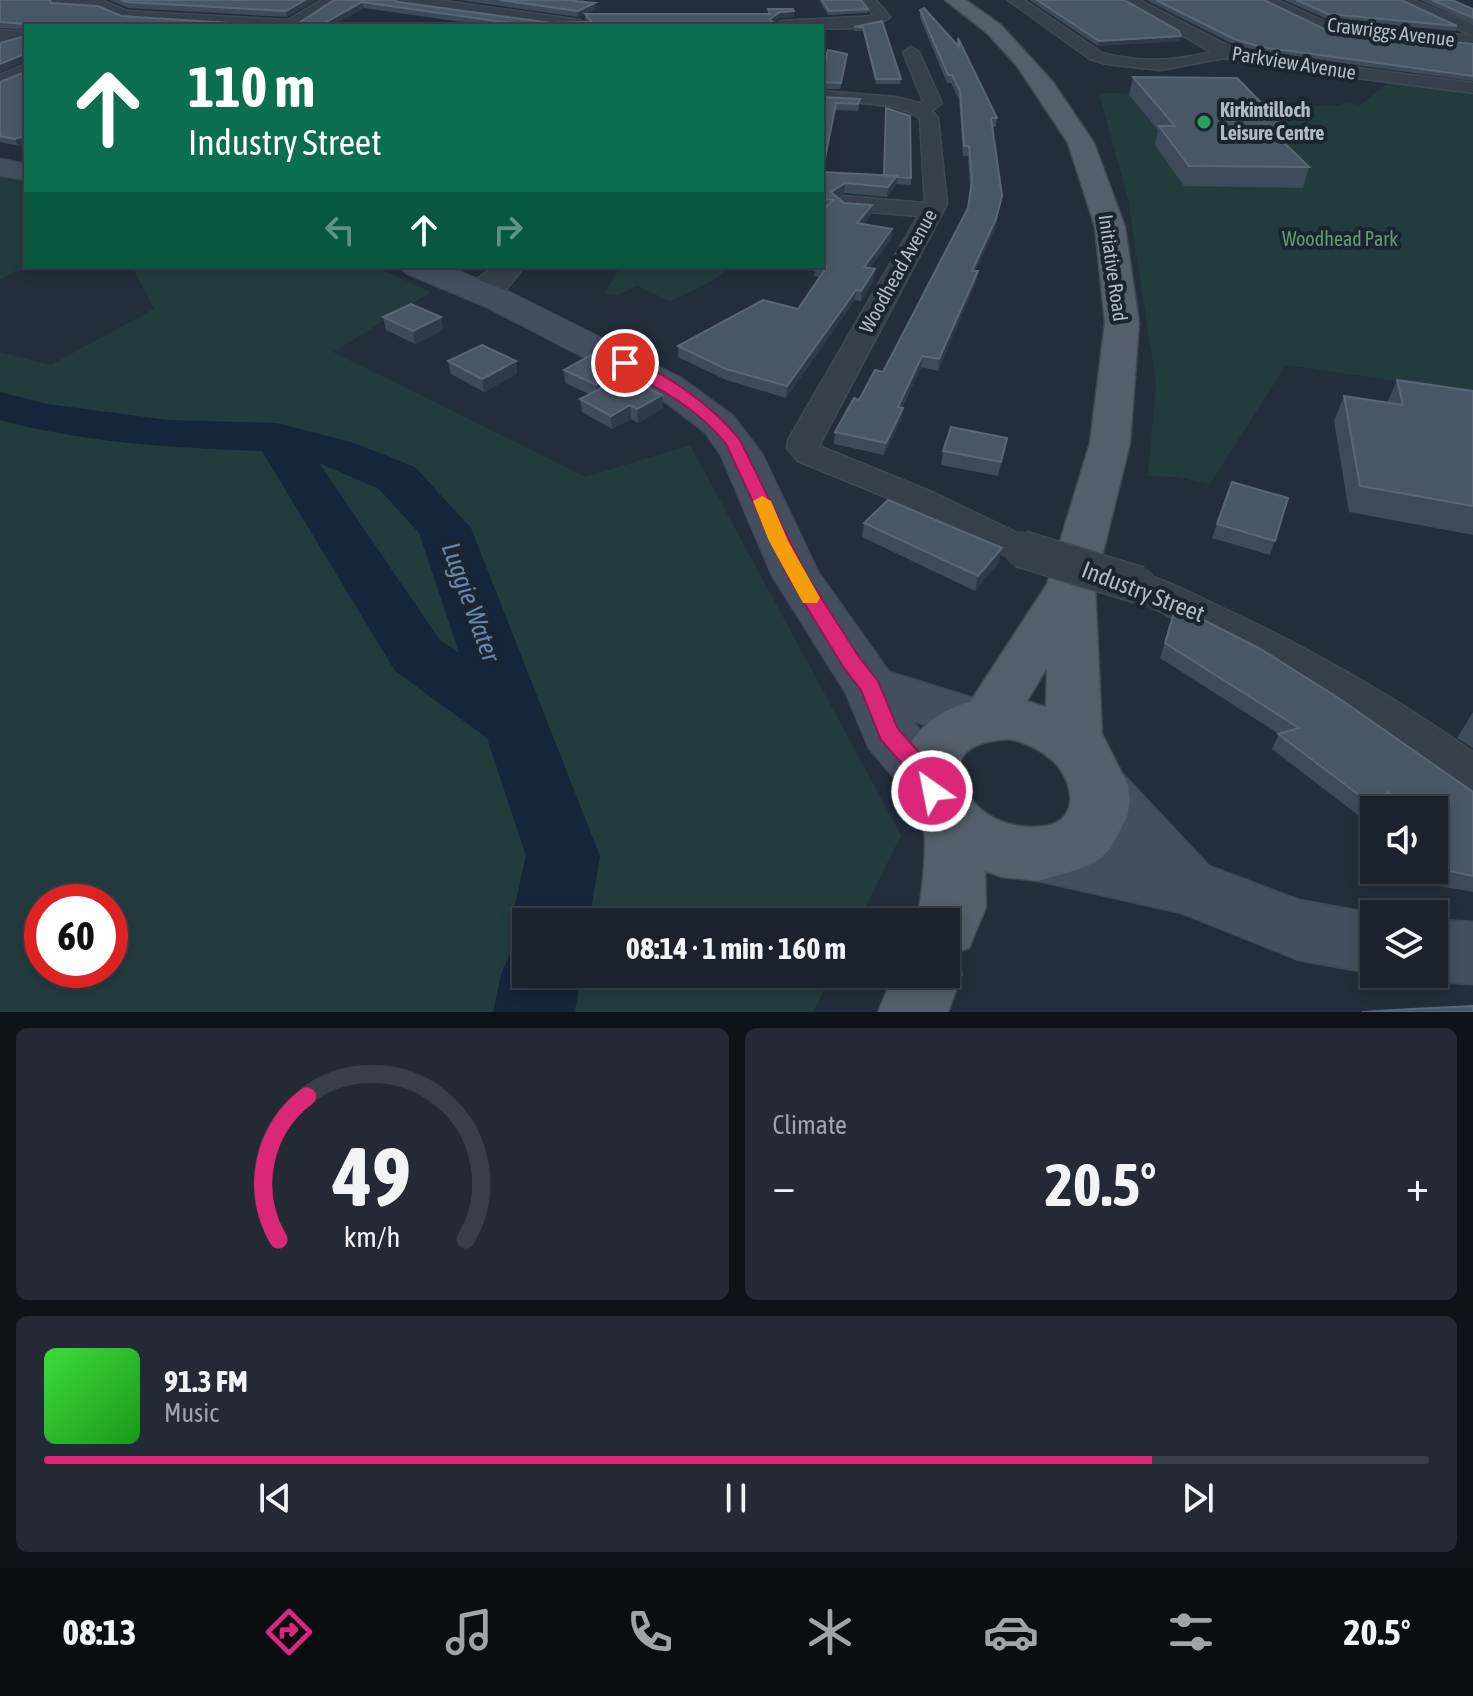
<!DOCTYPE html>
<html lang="en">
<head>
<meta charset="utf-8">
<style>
	:root { --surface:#1a222d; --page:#232a35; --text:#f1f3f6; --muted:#9fa4aa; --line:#383f49; --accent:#db2777 }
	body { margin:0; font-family:"Asap Condensed",sans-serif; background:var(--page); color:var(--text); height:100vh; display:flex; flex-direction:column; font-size:30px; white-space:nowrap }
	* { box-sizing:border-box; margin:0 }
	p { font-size:26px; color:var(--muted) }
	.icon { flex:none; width:44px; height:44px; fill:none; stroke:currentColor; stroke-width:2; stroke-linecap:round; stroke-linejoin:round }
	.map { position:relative; height:1012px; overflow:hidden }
	.panel { display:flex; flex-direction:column; gap:16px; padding:16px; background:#0e1319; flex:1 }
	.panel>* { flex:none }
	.top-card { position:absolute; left:24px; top:24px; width:800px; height:244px; border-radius:0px; box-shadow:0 4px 12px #0003,0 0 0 2px var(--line); background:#0b6e4f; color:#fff; overflow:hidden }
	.buttons { position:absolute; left:1360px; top:796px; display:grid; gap:16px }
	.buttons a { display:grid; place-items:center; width:88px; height:88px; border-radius:0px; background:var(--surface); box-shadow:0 4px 12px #0003,0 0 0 2px var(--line); font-size:40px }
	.speed { position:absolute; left:24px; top:884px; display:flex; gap:16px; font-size:40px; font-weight:700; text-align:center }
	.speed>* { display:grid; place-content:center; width:104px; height:104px; border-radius:50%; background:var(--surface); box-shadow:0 4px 12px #0003,0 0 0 2px var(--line); line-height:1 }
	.speed .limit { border:12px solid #d22; background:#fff; color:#111 }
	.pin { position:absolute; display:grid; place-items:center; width:68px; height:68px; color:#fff; margin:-34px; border:4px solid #fff; border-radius:50%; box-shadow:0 2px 8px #0007 }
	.me { position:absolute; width:88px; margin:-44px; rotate:327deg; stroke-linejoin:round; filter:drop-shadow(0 0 6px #0008) }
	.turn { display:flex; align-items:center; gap:28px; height:168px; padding:0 32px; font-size:36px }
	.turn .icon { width:104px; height:104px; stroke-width:2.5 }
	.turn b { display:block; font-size:56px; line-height:68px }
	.lanes { display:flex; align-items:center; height:76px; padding:0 32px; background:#0003; justify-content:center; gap:40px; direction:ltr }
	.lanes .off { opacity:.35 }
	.big { font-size:60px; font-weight:700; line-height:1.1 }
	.panel .widget { flex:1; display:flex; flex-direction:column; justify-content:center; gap:12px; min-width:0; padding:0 28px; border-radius:12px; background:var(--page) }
	.panel .dial { align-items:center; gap:0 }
	.dial svg { height:208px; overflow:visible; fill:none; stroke:var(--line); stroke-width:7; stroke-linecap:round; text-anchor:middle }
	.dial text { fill:var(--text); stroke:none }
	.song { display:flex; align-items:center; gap:24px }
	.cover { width:96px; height:96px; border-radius:12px; background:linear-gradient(135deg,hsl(120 70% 55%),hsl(120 70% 35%)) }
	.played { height:8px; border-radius:4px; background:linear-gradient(90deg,var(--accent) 80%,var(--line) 80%) }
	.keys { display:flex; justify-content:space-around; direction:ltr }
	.heat { display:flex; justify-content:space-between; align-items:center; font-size:44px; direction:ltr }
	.panel .tiles { flex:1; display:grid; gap:16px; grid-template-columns:1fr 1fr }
	.widget:last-child { grid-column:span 2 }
	.trip { position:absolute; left:512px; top:908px; width:448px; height:80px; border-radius:0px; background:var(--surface); box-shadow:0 4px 12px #0003,0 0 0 2px var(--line); font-weight:700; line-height:80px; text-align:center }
	.menu { display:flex; height:128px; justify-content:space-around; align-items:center; background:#0a0e12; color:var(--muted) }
	.menu .icon { width:56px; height:56px }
	.menu .selected { color:var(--accent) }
	.menu b { font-size:36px; color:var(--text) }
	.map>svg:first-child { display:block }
</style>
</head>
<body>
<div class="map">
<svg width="1473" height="1012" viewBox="0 0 1473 1012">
	<rect width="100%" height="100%" fill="#222e3c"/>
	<path fill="#243b3d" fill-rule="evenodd" d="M1388 83 1473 95V392L1286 365 1210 484 1178 477 1148 476 1156 384 1128 199 1099 93 1234 95 1299 106H1337L1347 103 1360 105Z
		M0 175 26 180 28 266 0 279Z
		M132 266H374L431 292 333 352 586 477 690 445 901 835 858 922H526V974H832L813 1012H0V352L51 365 154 309ZM42 902H110V970H42Z
		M620 266H684L728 270C708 285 693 291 670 301L637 286 618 295 605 293Z"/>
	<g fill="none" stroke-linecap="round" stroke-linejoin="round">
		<path fill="#15253a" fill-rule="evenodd" d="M0 392 47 404 168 420 277 423 354 443 415 467 471 528 600 856 589 922H526V974H581L575 1012H493L501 974 513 947 521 944 511 922 526 856 487 738 395 671 262 451C173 448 86 443 0 420ZM319 463 379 489 419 533 459 653 439 639Z"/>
		<g stroke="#3f4955" stroke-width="3">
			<path id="minor" d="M53 0H102L127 11 288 20 322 0H339L300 26H232L123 19 101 9 53 6Z
				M861 0H876L890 17C870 36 801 26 773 26L781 21 874 16Z
				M1008 0H1024L1102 53C1138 63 1175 61 1211 52L1121 0H1139L1243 53 1473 83V93L1241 63 1225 58 1160 70 1106 64 1090 59Z
				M1258 0H1277L1326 22 1473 36V46L1323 31Z
				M1394 0H1413L1473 25V36Z
				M0 30 25 32 26 41 0 48Z
				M911 47 919 52 942 103 932 111 938 118 947 204 819 446 934 493 1034 541 1039 549 1034 557 1021 561 1008 557 910 507 798 461 787 448 788 440 918 216 844 210 833 203 844 196 925 203 920 119C902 101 847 103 822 101V91L896 97 919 103 923 101 903 52Z
				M26 64V76L0 87V75Z
				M1139 573C1170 581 1200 598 1229 611 1314 651 1396 698 1473 752V794L1457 789 1379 733 1297 682 1126 594 1120 585 1126 576Z"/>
		</g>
		<g stroke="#3f4955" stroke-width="3">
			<path id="tertiary" d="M390 0H438L580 20 590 26H540L399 5Z
				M492 266H524C510 287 497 305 469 298L464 291C472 280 484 277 492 266Z"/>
		</g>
		<g stroke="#3f4955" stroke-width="3">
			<path id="secondary" d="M0 159 26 164V180L0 175Z
				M401 266H445L509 292 681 378 733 416 762 454 818 572 889 672 995 705 1003 720 995 735 976 741 911 720 950 762 959 779 950 796 930 802 910 796 869 748 846 693 772 575 721 455 705 432 655 394 485 306 406 273Z
				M1100 765 1121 772 1209 866 1299 900 1376 914V974L1299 960 1182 913 1039 881 1017 873 1008 854 1017 835 1039 827 1110 842 1079 806 1071 789 1079 772Z
				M1434 920 1473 922V984L1434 982 1413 974H1434Z"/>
		</g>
		<g stroke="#3f4955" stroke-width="3">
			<path id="primary" d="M945 0H966L1001 25 1053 82 1094 143 1125 227 1139 323 1130 443 1095 585 1102 734 1128 785 1130 801 1127 817 1110 849 1097 861 1080 869 1038 881 1002 877 985 871 986 907 969 948 953 954 962 974 948 1012H878L894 974H946V922H915C922 906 928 841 923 824 919 812 910 802 906 791 890 747 932 711 970 702L1047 584 1090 443 1105 323 1095 227 1068 143 1017 66 987 33ZM1047 668 1046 707 1027 701ZM1008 739C1025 742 1039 749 1052 760 1073 779 1082 820 1045 826 1009 832 966 812 961 773 961 767 959 761 963 756 973 742 993 741 1008 739Z"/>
		</g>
		<use href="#minor" fill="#35404c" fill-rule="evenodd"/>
		<use href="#tertiary" fill="#35404c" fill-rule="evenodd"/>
		<use href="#secondary" fill="#434f5f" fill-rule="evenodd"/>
		<use href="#primary" fill="#535f6c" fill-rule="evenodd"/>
		<g stroke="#3f4955" stroke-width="39" stroke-linecap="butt">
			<path id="minor-bridge" d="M1021 549 1139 585"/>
		</g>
		<use href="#minor-bridge" stroke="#35404c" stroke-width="36"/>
	</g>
	<path fill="#3c4a5a" d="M0 0 51 3 121 16 230 23H299L334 0 398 2 551 26H490L364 8 331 26H26L25 30 0 28Z
		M109 0H316L287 17 128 8Z
		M460 0H584V2L596 9 585 14H768V9L794 17 779 18 774 23 587 22 585 20V14L578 17Z
		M819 0H861L868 9V13L828 15Z
		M1029 0H1124L1180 41 1098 46Z
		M1146 0H1264L1324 29 1473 44V81L1259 52 1233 44Z
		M1284 0H1401L1457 26 1456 31 1327 19Z
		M1420 0H1452L1473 9V24Z
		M920 10 957 45 958 38 997 118 996 127H992L1000 206 995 229 975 271H978L976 282 938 371 921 367 902 408H903L901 420 884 455 834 444 835 432 859 400 883 372 968 208 970 190 968 156H963L959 100 951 83H947L920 18Z
		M882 21 901 79 900 84H876L863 31H854V27Z
		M26 36V143L18 146 0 142V82L25 72 26 62 25 61 0 72Z
		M847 61 840 89H822V71Z
		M1133 77 1287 129 1283 142 1309 167 1303 188 1184 186 1155 145 1158 130 1129 95Z
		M822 97 860 99 858 111 836 110 823 172 911 178V185L896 184 887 197 844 193 837 198 844 203 871 215 864 224 892 229 891 239 870 268 874 279 861 301 855 300 786 398 726 380 678 357V346L798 309 820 277 814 276 815 271 784 266H822L824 209H822Z
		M383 317H441L443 330 415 344 386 330Z
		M448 361H516L517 374 484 392 451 374Z
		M564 370H624V376L662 395 663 408 638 423 631 419 612 429 582 412 580 399 589 394 565 383Z
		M1397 380 1473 391V535L1349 512 1334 421 1344 396 1387 403Z
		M1007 438 998 476 941 465 943 451Z
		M864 523 1002 548 999 562 975 591 862 537Z
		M1217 524 1275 541 1270 555 1212 538Z
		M1176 606 1473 792V892L1439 886 1433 870 1434 810H1383L1379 807 1363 819 1272 749 1279 734 1160 658Z
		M1473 712V748L1457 738Z"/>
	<path fill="#2c3a49" d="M305 0H316L287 17 286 11Z
		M362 2 364 8 331 26H319Z
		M595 3 596 9 578 17V11Z
		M794 11V17L779 18 770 26V19L780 12Z
		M1181 36 1180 41 1098 46 1099 41Z
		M22 55 25 61 0 72V64Z
		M836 103V110L822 175 823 168Z
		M24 135 26 143 18 146 15 139Z
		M897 176 896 186 887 197 888 187Z
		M845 183 844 193 833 200 831 192Z
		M1002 196 995 229 970 281 972 271Z
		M872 205 871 215 856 233 857 223Z
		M892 229 891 239 863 278 864 267Z
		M875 269 874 279 861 301V291Z
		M978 271 976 282 938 371 939 359Z
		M856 290 855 300 786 398 787 386Z
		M441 317 443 330 415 344 413 331Z
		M922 356 921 367 896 419 898 407Z
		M516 361 517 374 484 392 482 379Z
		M624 370V383L598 398 596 385Z
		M662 395 663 408 638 423 637 409Z
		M630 405 631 419 612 429 611 416Z
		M903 408 901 420 884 455 886 443Z
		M1002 548 999 562 975 591 978 576Z
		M1388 792 1379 807 1363 819 1371 804Z"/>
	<path fill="#485766" stroke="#596675" stroke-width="2" d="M0 0H50L51 3 98 6 121 16 230 23H299L334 0H394L398 2 551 23 543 26H532L362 2 319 26H26V35L25 24 0 22Z
		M121 0H305L286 11 126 2Z
		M500 0H577L575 1 595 3 578 11Z
		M822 0H861L868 9 829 11Z
		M1037 0H1124L1179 31 1181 36 1099 41Z
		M1156 0H1264L1324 29 1473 44V76L1261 47 1234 39Z
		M1296 0H1401L1457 26 1328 14Z
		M1432 0H1452L1473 9V18Z
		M924 8 959 47 958 38 997 118H991L1002 196 996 219 972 271H978L939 359 922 356 898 407 903 408 886 443 835 432 854 398 859 400 875 370 883 372 968 208 972 181 969 146H964L960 91 952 75H948L920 10Z
		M768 9H793L794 11 780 12 770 19 773 23 798 24V26H552V23L592 22 585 14H770Z
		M882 21 901 79H876L863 27H854Z
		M26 36V57L22 55 0 64V43Z
		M828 50 847 54 841 83 822 82V71Z
		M26 61V135L15 139 0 136V82L25 72Z
		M1133 77 1237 78 1287 129H1270L1309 167 1189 166 1159 126H1175Z
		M822 97 860 99 858 104 836 103 823 168Z
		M886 108 910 116 911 178 884 176Z
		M822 172 897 176 888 187 845 183 831 192 844 203 872 205 857 223 892 229 864 267 875 269 861 291 856 290 787 386 726 369 678 346 763 300 798 309 826 268 815 266H822V211L833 200 822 199Z
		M411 304 441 317 413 331 383 317Z
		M482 345 516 361 482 379 448 361Z
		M591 355 624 370 596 385 564 370Z
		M624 376 662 395 637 409 630 405 611 416 580 399Z
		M1397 380 1473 391V506L1360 486 1344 396 1403 405Z
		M951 427 1007 438 1001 462 943 451Z
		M1232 482 1288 498 1275 541 1217 524Z
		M888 500 1002 548 978 576 864 523Z
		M1176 606 1259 648 1337 697 1473 792V876L1449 871 1434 830V810H1411L1388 792 1371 804 1278 734 1299 728 1165 643Z
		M1473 1006V1012H1362L1412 1009Z"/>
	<path fill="#db2777" stroke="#8e194d" stroke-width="2" d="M625 359C664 370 715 408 740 440L806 574 859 657 878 681 898 729 938 773 944 791 941 798 932 800 924 798 919 783 881 740 861 690 844 668 787 575 726 444C698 408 659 389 620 367L617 363Z"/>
	<path fill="#f59e0b" d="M762 496 771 501 788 541 820 598 817 603H803L769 541 753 501Z"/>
	<circle fill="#2e9e5b" stroke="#1b2531" stroke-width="3" cx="1204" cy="122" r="8"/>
	<g text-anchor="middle" stroke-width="8" stroke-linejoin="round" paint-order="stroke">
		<g font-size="20" fill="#b1bbc8" stroke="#1b2531">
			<text transform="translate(1391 32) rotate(7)" y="7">Crawriggs Avenue</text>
			<text transform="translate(1294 63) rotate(9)" y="7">Parkview Avenue</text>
			<text transform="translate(1113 268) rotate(82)" y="7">Initiative Road</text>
			<text transform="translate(898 271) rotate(-61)" y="7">Woodhead Avenue</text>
		</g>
		<g font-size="20" font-weight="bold" fill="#b1bbc8" stroke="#1b2531" text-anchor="start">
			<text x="1220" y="117">Kirkintilloch<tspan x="1220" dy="23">Leisure Centre</tspan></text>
		</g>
		<g font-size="20" fill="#679970" stroke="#1b2531">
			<text x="1340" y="246">Woodhead Park</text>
		</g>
		<g font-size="24" fill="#b1bbc8" stroke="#1b2531">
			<text transform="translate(1143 592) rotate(21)" y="8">Industry Street</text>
		</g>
		<g font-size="26" font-style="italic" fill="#6886a8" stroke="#1b2531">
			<text transform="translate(471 602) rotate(70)" y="9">Luggie Water</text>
		</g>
	</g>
</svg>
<div class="buttons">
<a><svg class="icon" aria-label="sound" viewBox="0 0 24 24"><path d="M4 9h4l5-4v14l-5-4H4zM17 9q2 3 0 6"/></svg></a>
<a><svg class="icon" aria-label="layers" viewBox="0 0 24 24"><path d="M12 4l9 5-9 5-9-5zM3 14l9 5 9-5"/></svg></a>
</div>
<div class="speed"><div class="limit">60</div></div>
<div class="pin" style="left:625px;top:363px;background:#d93025"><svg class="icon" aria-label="arrive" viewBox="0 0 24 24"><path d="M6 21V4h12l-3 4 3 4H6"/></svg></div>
<svg class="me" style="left:932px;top:791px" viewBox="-20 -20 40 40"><circle r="17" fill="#db2777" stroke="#fff" stroke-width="3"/><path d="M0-11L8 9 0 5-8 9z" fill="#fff"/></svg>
<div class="trip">08:14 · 1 min · 160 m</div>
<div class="top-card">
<div class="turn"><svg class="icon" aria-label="ahead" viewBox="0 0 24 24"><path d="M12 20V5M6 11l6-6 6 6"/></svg><div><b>110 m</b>Industry Street</div></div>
<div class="lanes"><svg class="icon off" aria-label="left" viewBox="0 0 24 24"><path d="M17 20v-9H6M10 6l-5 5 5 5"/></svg><svg class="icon" aria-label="ahead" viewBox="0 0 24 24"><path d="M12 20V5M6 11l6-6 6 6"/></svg><svg class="icon off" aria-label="right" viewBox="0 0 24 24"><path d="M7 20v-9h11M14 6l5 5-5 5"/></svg></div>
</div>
</div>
<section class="panel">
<div class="tiles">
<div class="widget dial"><svg viewBox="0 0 100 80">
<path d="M14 69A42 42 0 1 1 86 69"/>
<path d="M14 69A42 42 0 0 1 25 14" stroke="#db2777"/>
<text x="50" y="56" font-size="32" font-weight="700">49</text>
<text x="50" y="72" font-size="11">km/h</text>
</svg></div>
<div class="widget"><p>Climate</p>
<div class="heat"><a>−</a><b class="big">20.5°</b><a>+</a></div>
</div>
<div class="widget">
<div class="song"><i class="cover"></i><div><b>91.3 FM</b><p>Music</p></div></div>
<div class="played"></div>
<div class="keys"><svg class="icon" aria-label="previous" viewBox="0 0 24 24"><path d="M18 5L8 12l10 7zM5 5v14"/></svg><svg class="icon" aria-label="pause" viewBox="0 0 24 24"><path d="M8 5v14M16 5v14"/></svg><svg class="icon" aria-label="next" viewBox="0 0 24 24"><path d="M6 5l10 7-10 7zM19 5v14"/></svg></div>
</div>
</div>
</section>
<nav class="menu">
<b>08:13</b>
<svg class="icon selected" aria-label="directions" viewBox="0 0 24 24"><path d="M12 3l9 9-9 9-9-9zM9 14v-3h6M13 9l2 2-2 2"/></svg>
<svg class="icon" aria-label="music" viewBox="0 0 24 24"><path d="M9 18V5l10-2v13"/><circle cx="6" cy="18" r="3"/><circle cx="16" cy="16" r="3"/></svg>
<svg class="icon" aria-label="phone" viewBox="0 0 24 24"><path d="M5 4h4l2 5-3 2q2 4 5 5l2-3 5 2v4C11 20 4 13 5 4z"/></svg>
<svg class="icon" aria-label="climate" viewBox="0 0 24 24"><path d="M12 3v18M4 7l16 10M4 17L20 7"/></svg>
<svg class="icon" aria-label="car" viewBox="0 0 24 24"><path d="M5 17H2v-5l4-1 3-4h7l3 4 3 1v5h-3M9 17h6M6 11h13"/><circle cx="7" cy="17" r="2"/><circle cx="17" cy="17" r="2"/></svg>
<svg class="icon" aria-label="filters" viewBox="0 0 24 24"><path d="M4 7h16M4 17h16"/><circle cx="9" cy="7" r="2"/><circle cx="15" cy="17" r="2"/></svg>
<b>20.5°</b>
</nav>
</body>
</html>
